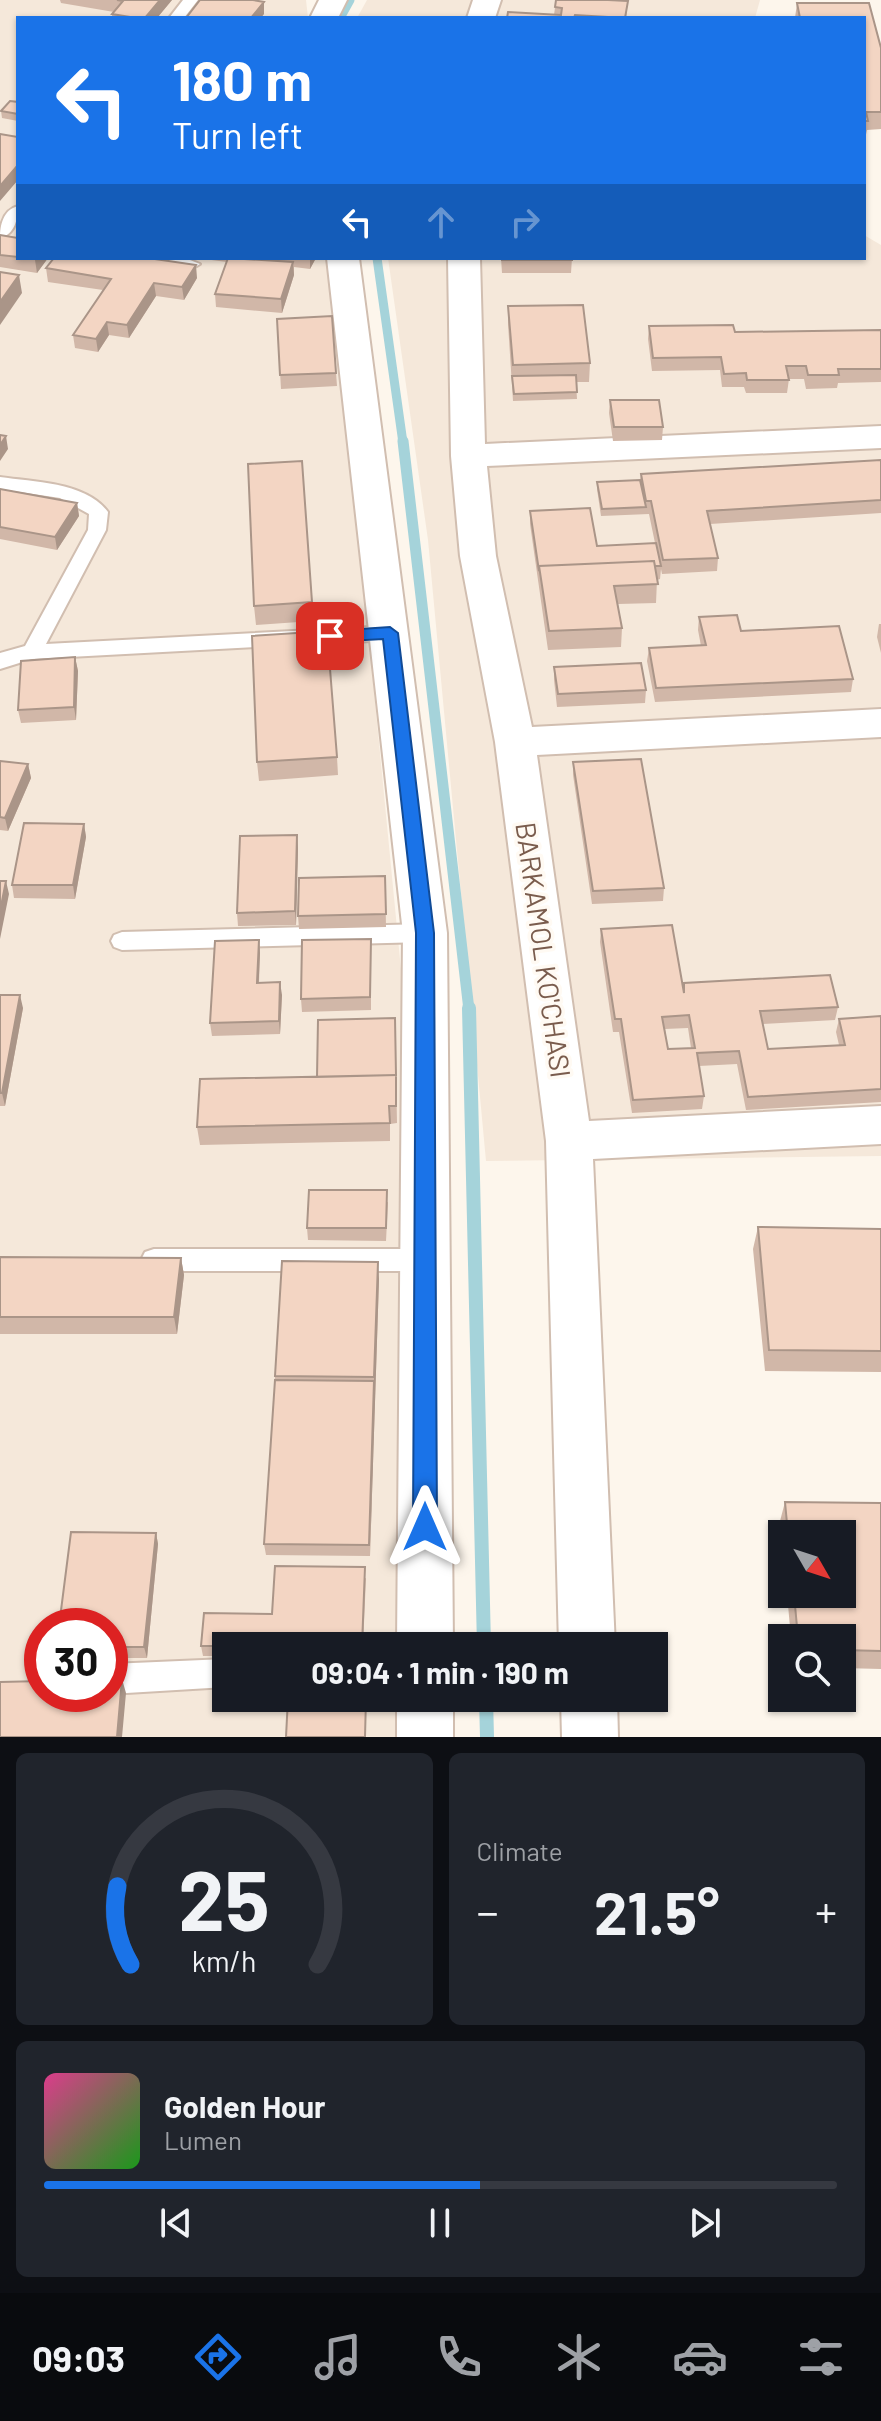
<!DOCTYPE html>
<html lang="en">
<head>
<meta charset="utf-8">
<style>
	:root { --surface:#171b24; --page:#20242c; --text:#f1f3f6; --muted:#9ea1a6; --line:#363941; --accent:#1a73e8 }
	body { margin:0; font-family:Barlow,sans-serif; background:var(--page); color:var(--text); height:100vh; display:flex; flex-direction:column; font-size:30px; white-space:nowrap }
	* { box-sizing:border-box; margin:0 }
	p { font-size:26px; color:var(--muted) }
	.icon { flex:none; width:44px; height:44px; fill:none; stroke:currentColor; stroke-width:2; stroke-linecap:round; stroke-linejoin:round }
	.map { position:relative; height:1737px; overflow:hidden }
	.drawer { display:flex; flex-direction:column; gap:16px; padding:16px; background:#0d0f14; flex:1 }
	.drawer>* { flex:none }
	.top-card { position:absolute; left:16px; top:16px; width:850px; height:244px; border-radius:0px; box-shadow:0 2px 6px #0004; background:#1a73e8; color:#fff; overflow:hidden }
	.needle { width:52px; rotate:129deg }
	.controls { position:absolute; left:768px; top:1520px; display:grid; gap:16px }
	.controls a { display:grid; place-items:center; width:88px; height:88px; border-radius:0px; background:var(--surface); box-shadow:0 2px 6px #0004; font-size:40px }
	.speed { position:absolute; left:24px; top:1608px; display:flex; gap:16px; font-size:40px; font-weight:700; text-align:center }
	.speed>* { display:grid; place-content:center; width:104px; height:104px; border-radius:50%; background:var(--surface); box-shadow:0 2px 6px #0004; line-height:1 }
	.speed .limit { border:12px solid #d22; background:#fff; color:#111 }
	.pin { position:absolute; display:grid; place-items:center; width:68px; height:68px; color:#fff; margin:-34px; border-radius:16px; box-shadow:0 4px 12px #0006 }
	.me { position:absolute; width:88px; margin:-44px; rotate:0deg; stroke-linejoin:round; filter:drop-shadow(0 0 6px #0008) }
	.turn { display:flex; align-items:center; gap:28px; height:168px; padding:0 24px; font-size:36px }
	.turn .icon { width:104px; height:104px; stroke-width:2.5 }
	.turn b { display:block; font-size:56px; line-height:68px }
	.lanes { display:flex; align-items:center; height:76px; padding:0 24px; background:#0003; justify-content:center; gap:40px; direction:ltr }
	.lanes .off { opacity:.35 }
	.big { font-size:60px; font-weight:700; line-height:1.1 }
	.drawer .tile { flex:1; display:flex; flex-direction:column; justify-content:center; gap:12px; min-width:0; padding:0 28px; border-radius:12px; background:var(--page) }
	.drawer .dial { align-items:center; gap:0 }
	.dial svg { height:208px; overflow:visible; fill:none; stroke:var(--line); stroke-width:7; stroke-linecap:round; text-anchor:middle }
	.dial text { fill:var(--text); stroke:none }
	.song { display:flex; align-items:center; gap:24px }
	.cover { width:96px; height:96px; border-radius:12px; background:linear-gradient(135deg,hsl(330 70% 55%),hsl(120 70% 35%)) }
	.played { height:8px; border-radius:4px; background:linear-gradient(90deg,var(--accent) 55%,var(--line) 55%) }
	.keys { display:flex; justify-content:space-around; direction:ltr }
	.heat { display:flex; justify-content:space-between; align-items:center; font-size:44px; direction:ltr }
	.drawer .tiles { flex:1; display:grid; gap:16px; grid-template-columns:1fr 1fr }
	.tile:last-child { grid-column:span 2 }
	.trip { position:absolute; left:212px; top:1632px; width:456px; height:80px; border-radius:0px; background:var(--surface); box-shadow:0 2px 6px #0004; font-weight:700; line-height:80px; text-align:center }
	.dock { display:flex; height:128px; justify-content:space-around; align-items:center; background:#090b0e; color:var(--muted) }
	.dock .icon { width:56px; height:56px }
	.dock .active { color:var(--accent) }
	.dock b { font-size:36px; color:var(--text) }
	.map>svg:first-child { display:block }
</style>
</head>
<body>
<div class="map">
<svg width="881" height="1737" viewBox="0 0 881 1737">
	<rect width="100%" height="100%" fill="#fdf6ec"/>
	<path fill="#f5e8da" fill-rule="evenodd" d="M0 0H306L308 18H18V258H332L409 1052 397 1646H226V1698H395V1737H0ZM42 1626H110V1694H42Z
		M367 0H760L755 18H357Z
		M864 235 881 245V1156L486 1161 428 540 388 258H864Z"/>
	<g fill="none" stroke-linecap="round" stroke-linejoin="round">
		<path stroke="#a5d3da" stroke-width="9" d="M340 18 350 0
			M377 258 403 443"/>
		<path stroke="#a5d3da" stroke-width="11" d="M403 441 469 1010"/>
		<path stroke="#a5d3da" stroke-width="14" d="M469 1008 484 1646
			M486 1698 487 1737"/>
		<g stroke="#d1beb0" stroke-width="4">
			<path id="lane" d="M183 0H198L184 18H169Z
				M18 206C18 219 15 234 0 238 0 225 3 210 18 206Z
				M142 258H185L200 264C189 273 152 267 142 258Z
				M0 477C34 482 86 482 108 512L106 530 46 644 390 626 400 633 390 640 32 659 0 669V653L25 646 88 530 89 514 60 498 0 489Z
				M425 924 433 927 436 933 433 939 425 942 122 950 114 947 111 941 114 935 122 932Z
				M154 1249H425L434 1252 438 1260 434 1268 425 1271H154L145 1268 141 1260 145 1252Z
				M226 1659V1687L110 1694V1664Z"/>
		</g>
		<g stroke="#d1beb0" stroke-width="4">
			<path id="street" d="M319 0H347L338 18H310Z
				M473 0H501L495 18H467Z
				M327 258H359L447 933 453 1646H397L403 933Z
				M448 258H480L485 444 881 426V448L487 466 496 556 532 727 881 709V737L537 755 589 1121 881 1106V1144L593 1159 615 1646H559L546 1141 495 742 460 556 451 456Z
				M397 1698H453V1737H397Z
				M561 1698H617L618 1737H562Z"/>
		</g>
		<use href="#lane" fill="#fff" fill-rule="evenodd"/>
		<use href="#street" fill="#fff" fill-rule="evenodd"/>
	</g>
	<path fill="#d1b7a8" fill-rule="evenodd" d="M60 0H172L157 18H112V14L114 12 61 3Z
		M556 0H628L626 18H507L554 15Z
		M797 3H869L881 48V129L867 130 865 139H864V18H795Z
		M18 102V121L2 118 1 111Z
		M0 235 48 258 37 273 0 267Z
		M196 258H316L310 269 294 267V275L282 313 216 307 215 294 227 262Z
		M501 258H572L571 273H502Z
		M46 268 197 278 184 300 156 296 129 338 109 335 98 352 75 348 73 335 103 290 48 282Z
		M508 306 590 363 589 382H576L577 399 513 401 508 324Z
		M332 316 337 386 281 389 277 319Z
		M649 326 735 332 881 330V382L838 383 837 388 806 389 804 379H789L787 393H746L744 387H722L720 370 652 371 648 339Z
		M610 400 663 427 662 440 613 441 609 413Z
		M881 460V513L710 524 718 558 717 571 662 574 661 569 660 579 657 580 656 603 618 604 622 628 621 647 548 650 530 524V511L597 546 655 543 649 514 601 516 597 489V482L640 480 641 474Z
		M302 461 313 621 256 625 254 606Z
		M0 489 77 503 79 516 57 550 0 539Z
		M699 617 741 631 853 679 851 692 655 702 647 661 649 648 701 646 698 630Z
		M879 624H881V653L877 637Z
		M75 657 78 671 76 720 21 723 18 710Z
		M554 667 646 690 645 703 557 707 554 680Z
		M337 757 338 775 259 781 257 762Z
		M0 761 28 764 31 778 8 831 0 830Z
		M573 762 664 888 663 901 592 904 573 775Z
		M84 824 86 837 75 899 14 898 12 885Z
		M297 835 298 848 296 925 238 926 237 913Z
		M385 876 386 927 299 929 298 916Z
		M601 929 683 989 838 1007 835 1020 763 1024 768 1049 839 1045 836 1032 839 1019 881 1016V1102L746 1110 737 1064 699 1066 704 1096 702 1109 632 1113 619 1032H613L600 942ZM688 1028 691 1048 668 1049 665 1029Z
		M259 940 260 953 259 983 282 995 280 1034 212 1036 210 1023Z
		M371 952V1010L302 1012 301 999Z
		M0 995 23 1008 5 1106H0Z
		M395 1018 397 1123 390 1124V1141L200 1145 197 1127 317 1077Z
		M388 1202 386 1241 308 1240 307 1228Z
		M758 1227 881 1229V1372L765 1371 753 1249Z
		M0 1257 181 1258 184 1275 177 1334H0Z
		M379 1279 370 1556 266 1555 264 1544 275 1376Z
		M785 1502 881 1503V1669L842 1668V1638H791L787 1594H842V1534H782V1543L780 1521Z
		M156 1533 158 1544 147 1658H110V1626Z
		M366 1578 363 1646H226V1656H203L201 1646 272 1614Z"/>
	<path fill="#aa9588" d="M160 0H172L157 18H145Z
		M264 2V14L261 18H251Z
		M18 165V180L0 201V186Z
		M36 258H48L37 273 35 260Z
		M310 258H316L310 269Z
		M293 262 294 275 282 313 281 299Z
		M196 265 197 278 184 300 182 287Z
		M19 275 22 293 0 325V302Z
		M154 283 156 296 129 338 127 325Z
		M107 322 109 335 98 352 96 339Z
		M6 436 8 449 0 461V445Z
		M77 503 79 516 57 550 55 537Z
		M75 657 78 671 76 720 74 707Z
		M28 764 31 778 8 831 5 818Z
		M84 824 86 837 75 899 73 885Z
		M297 835 298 848 296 925 295 911Z
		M6 881 9 894 0 939V911Z
		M259 940 260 953 258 996 257 983Z
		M280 982 282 995 280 1034 279 1021Z
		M20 995 23 1008 5 1106 2 1093Z
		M181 1258 184 1275 177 1334 174 1317Z
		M378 1262 379 1279 370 1556 374 1377Z
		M156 1533 158 1544 147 1658 144 1647Z
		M122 1679 126 1693 122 1737H117Z"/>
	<path fill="#f3d5c3" stroke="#aa9588" stroke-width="2" fill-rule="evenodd" d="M117 0H160L145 18H136L112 14 123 1Z
		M200 0H253L264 2 251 18H186Z
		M556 0H608L628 1 625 18 575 15 574 18H507L508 12 561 15 562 8 555 7Z
		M797 3H869L881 48V112H866L868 121H864V18H800Z
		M10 101 18 102V114L1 111Z
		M0 134 18 137V165L0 186Z
		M0 235 18 238V257L0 255Z
		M54 258H148L196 265 182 287 154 283 127 325 107 322 96 339 73 335 111 279 46 268Z
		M228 258 293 262 281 299 215 294Z
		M502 258H572V260H502Z
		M0 272 19 275 0 302Z
		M583 305 590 363 513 365 508 306Z
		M332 316 336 373 280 375 277 319Z
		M733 325 735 332 881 330V369H838L839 375H808L806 366H786L789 380H747L746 373 724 374 721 357 653 358 649 326Z
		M576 375 577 392 514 394 512 376Z
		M610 400H659L663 427H614Z
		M0 435 6 436 0 445Z
		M881 460V500L707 511 718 558 663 560 651 501H646L641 474Z
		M302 461 312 602 254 606 248 464Z
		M640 480 646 507 602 509 597 482Z
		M0 489 77 503 55 537 0 527Z
		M590 508 597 546 656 543 661 566H655L654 561 539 566V571L530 511Z
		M654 561 658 584 614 586 622 628 549 631 539 566Z
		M737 615 741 631 839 626 853 679 656 688 649 648 706 645 699 617Z
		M327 631 337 757 257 762 252 636Z
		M75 657 74 707 18 710 21 661Z
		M641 663 646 690 558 694 554 667Z
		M641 759 664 888 593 891 573 762Z
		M0 761 28 764 5 818 0 817Z
		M24 823 84 824 73 885H12Z
		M297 835 295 911 237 913 240 836Z
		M385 876 386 914 298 916 299 878Z
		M0 881H6L0 911Z
		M672 925 684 993V983L830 975 838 1007 760 1011 768 1049 845 1045 839 1019 881 1016V1089L748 1097 739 1051 697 1053 704 1096 633 1100 621 1019H615L601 929ZM689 1015 695 1048 668 1049 662 1017Z
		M371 939 370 997 301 999 302 940Z
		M259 940 257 983 280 982 279 1021 210 1023 215 941Z
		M0 995H20L2 1093H0Z
		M395 1018 396 1075 317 1077 318 1020Z
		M396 1075V1106H389L390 1123 197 1127 200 1079Z
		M309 1190H387L386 1228H307Z
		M758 1227 881 1229V1351L769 1350Z
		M0 1257 181 1258 174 1317H0Z
		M282 1261 378 1262 374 1377 275 1376Z
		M275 1380 374 1381 369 1545 264 1544Z
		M785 1502 881 1503V1651L842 1650V1638H798L794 1594H842V1534H788Z
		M71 1532 156 1533 144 1647H110V1626H59Z
		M275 1566 365 1567 362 1646H201L204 1613 272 1614Z
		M110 1679H122L117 1737H0V1682L42 1681V1694H110Z
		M288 1698H366L365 1737H286Z"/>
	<path fill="#1a73e8" stroke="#114b97" stroke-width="2" d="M390 627 398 633 434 933 437 1527 433 1535 425 1538 417 1535 413 1527 416 933 383 639 330 642 322 636 330 631Z"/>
	<g text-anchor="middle" stroke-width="7" stroke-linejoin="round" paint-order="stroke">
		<g font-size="28" fill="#7a5c4d" stroke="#fffaf3">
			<text transform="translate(543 950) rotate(82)" y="10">BARKAMOL KO'CHASI</text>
		</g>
	</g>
</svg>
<div class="controls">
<a><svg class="needle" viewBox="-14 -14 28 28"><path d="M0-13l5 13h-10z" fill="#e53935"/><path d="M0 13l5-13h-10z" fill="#9ea1a6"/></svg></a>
<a><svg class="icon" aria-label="search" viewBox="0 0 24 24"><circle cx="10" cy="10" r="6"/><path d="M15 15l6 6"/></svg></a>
</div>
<div class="speed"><div class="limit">30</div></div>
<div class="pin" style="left:330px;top:636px;background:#d93025"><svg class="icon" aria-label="arrive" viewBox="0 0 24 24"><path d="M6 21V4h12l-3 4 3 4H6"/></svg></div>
<svg class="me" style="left:425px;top:1527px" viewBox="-20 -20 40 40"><path d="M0-17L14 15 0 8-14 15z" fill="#1a73e8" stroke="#fff" stroke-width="4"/></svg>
<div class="trip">09:04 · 1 min · 190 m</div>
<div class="top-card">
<div class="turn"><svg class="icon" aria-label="left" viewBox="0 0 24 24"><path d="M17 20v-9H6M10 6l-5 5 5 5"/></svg><div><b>180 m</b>Turn left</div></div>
<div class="lanes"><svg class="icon" aria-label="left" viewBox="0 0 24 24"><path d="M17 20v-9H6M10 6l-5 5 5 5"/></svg><svg class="icon off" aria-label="ahead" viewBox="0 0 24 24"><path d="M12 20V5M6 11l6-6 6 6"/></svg><svg class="icon off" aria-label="right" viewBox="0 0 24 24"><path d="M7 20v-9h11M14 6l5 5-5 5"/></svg></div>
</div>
</div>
<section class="drawer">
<div class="tiles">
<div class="tile dial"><svg viewBox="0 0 100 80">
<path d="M14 69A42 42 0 1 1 86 69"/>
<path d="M14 69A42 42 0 0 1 9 39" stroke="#1a73e8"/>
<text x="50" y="56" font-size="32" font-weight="700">25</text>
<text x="50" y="72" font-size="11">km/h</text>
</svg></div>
<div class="tile"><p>Climate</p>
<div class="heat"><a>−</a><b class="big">21.5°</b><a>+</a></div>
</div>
<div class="tile">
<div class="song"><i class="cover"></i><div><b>Golden Hour</b><p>Lumen</p></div></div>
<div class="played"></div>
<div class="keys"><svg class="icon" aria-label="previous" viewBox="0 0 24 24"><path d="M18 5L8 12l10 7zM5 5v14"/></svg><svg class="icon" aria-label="pause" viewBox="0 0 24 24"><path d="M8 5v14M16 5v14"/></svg><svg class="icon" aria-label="next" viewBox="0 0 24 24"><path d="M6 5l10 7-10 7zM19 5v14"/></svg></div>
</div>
</div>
</section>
<nav class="dock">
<b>09:03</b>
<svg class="icon active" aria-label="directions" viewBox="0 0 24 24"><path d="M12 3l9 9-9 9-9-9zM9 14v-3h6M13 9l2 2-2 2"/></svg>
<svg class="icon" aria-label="music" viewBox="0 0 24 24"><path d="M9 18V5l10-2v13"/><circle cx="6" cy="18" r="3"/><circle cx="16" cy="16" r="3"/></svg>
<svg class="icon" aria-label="phone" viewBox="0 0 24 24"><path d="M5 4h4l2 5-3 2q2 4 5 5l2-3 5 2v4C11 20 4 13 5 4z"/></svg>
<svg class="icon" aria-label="climate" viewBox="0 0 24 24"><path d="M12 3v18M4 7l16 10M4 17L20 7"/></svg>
<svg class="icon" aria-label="car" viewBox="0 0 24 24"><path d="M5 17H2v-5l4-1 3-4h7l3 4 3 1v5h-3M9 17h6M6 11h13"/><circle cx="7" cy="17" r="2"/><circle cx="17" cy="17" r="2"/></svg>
<svg class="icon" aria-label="filters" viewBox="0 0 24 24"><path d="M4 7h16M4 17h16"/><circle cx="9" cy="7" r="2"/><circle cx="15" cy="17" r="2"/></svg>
</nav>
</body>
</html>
